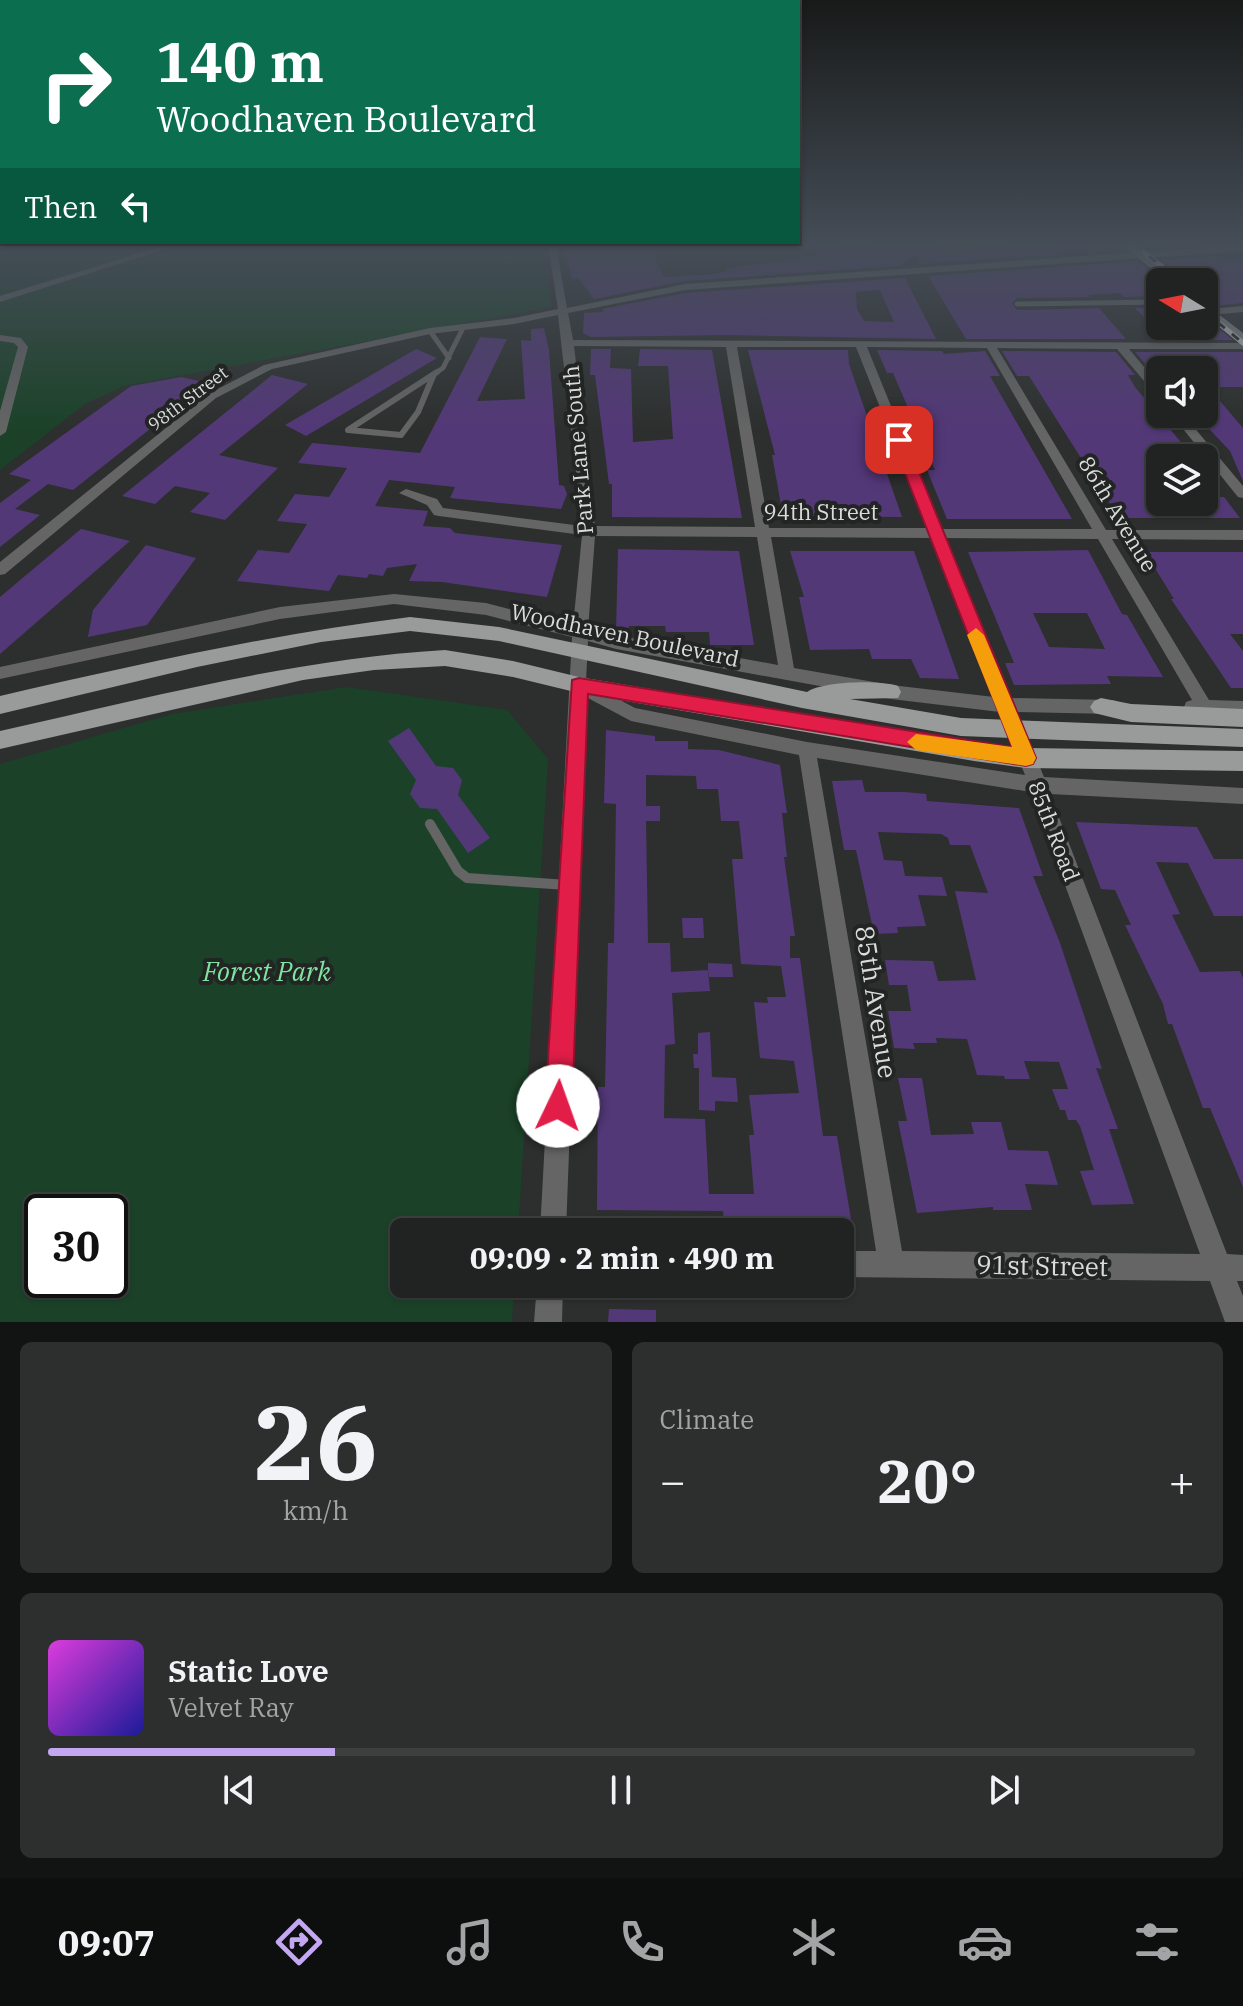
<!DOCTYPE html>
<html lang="en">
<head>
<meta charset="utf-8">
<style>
	:root { --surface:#212322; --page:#2d2f2f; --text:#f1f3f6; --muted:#a2a4a5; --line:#3e4040; --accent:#c3a7f2 }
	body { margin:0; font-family:"IBM Plex Serif",serif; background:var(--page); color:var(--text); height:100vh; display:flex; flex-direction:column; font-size:30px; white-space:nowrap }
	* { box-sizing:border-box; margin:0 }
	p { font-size:26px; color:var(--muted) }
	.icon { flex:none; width:44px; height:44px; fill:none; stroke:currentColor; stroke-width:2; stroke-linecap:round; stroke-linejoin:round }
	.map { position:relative; height:1322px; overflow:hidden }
	.sheet { display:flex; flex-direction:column; gap:20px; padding:20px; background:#121313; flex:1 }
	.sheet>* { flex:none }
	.top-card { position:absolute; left:0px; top:0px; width:800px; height:244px; box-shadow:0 2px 6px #0004,0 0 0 2px var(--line); background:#0b6e4f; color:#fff; overflow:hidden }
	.needle { width:52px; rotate:280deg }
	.controls { position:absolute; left:1146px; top:268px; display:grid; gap:16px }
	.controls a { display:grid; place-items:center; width:72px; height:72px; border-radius:12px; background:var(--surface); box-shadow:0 2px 6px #0004,0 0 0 2px var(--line); font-size:40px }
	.speed { position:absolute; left:24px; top:1194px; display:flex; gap:16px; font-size:40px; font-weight:700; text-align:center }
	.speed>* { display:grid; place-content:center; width:104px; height:104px; border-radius:50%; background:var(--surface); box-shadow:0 2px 6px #0004,0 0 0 2px var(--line); line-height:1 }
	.speed .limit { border:4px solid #111; border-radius:12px; background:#fff; color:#111 }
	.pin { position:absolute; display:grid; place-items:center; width:68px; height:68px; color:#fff; margin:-34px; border-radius:16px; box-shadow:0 4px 12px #0006 }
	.me { position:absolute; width:88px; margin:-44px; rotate:3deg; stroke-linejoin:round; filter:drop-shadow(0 0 6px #0008) }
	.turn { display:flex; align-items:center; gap:28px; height:168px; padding:0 24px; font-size:36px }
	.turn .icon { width:104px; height:104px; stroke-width:2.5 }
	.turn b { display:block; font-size:56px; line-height:68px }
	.then { display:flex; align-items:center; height:76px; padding:0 24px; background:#0003; gap:16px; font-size:30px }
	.big { font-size:60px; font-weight:700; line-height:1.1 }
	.sheet .tile { flex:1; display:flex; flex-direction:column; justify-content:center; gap:12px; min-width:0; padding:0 28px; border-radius:12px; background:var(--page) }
	.sheet .dial { align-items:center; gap:0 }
	.dial b { font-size:104px; line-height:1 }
	.song { display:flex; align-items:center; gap:24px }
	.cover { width:96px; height:96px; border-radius:12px; background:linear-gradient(135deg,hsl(300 70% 55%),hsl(240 70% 35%)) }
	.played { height:8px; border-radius:4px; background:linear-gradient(90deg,var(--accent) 25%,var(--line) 25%) }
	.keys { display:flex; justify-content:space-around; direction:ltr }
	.heat { display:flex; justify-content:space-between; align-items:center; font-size:44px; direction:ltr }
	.sheet .tiles { flex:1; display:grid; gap:20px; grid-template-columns:1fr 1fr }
	.tile:last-child { grid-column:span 2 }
	.trip { position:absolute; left:390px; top:1218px; width:464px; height:80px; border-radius:12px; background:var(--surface); box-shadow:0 2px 6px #0004,0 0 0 2px var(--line); font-weight:700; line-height:80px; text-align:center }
	.menu { display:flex; height:128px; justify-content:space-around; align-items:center; background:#0d0e0e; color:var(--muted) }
	.menu .icon { width:56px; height:56px }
	.menu .on { color:var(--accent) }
	.menu b { font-size:36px; color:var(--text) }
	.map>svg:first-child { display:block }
</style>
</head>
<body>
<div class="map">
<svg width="1243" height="1322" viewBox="0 0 1243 1322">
	<rect width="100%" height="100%" fill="#2c2f2d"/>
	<path fill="#1b4228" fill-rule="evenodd" d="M0 245H539L552 307 124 386 85 404 0 470Z
		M347 687 507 710 548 759 518 1232H404V1284H514L512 1322H0V764L172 714ZM42 1212H110V1280H42Z"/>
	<path fill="#533878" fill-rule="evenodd" d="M563 245H671L655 257 664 277 714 274 728 271 726 269 817 255 815 245H837L838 251 907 245H935L941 252 1057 245H1120L1125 250 921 264 916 255 899 266 685 281 594 299 578 278 572 279Z
		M1204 257 1243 258V303L1212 306 1204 300V282H1188L1157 260Z
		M1138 261 1160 280V296L1124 297 1120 293 1088 295 1090 297 1017 298 1012 303 1017 310 1099 308 1126 339H966L928 276Z
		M905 278 936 339 728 335 591 337 583 333 584 313 604 312 602 309 685 293ZM880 290 894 322 864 321 857 309 856 292Z
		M1135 308H1160V326H1204V317L1233 340H1165Z
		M544 328 549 350 559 485 564 486 567 494 561 509 450 498 455 487 389 480 375 506 428 511 423 526 450 528 455 533 562 545 547 597 442 582 409 581 417 564 387 568 383 576 369 574 367 578 338 575 329 591 237 581 258 550 289 553 307 524 277 521 295 494 329 497 347 468 298 463 312 443 420 453 480 337 507 339 477 401 525 399 521 340 531 341V329Z
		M416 349 437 358 306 436 285 425Z
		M591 349H611L610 368 631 369 633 442 673 439 668 366H638L640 349 712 350 742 518 612 517V484H609L595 375H590Z
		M748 350H848L849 364 902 517 783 516 772 455H775Z
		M877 350 942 351 944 354 985 351 1000 376H990L1072 519H947L927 470H935L893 373H887Z
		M1002 351 1116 352 1135 375H1128L1135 387 1194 458H1160V502H1210L1206 497H1224L1240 518H1119L1029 376H1017Z
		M1135 352H1243V387H1208L1243 428V481L1230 451 1195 414H1204V369L1160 368V376H1156Z
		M272 375 308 384 219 455 278 468 225 520 190 512 210 493 175 486 155 504 122 496Z
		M181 377 208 383 73 490 48 484 15 509 40 515 0 547V503L31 480 9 474 131 386Z
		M81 529 130 541 0 654V597Z
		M146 545 196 558 147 625 88 637 93 610Z
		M618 549 739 551 754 645H710L709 632H666L665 626H629L628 634 616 632Z
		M1088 550 1122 614 1127 615 1163 677 1107 676 1111 684 1014 685 1005 663H1014L968 552ZM1033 613H1087L1105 649 1049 647Z
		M790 551H914L959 679 920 678 911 659H872L869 649 810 650 799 597H804Z
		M1145 552H1243V634H1230L1243 651V688H1231L1171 599H1174Z
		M409 728 436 766 453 768 462 780 458 795 490 838 468 853 437 809 420 808 410 794 416 780 388 741Z
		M606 730 655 736V741H688V749L719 750 780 765 787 813H782L787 857H784L795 936H790V958H800L823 1136H837L851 1219 724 1220 723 1211 597 1210 598 1087H605L608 943H614L616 804 604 803ZM646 775 696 776 697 789H718L721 821H739L743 859H732L741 964 781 966 786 997H767L768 1003 754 1002 760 1058 794 1061 799 1093 749 1095 754 1135H749L754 1194H709L705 1119 664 1118 665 1045 675 1044 672 993 710 991 708 970 671 972 670 943H648L646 821H660V806H646Z
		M862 780 865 792H904L926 794 927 801 1019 808 1043 876H1033L1060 943 1102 1069 1096 1068 1118 1129H1109L1134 1204 1092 1205 1080 1171 1094 1170 1080 1126 1076 1120H1068L1065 1110H1060L1052 1089H1068L1059 1062 1024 1061 1030 1079H1005L1004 1076 977 1075 967 1039 936 1038 937 1043H913L915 1049 894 1048 888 1011H911L907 985H889L885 960 933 961 938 981 976 980 955 891 988 893 970 845H950L948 838 941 834 878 832 884 860 902 861 905 876 942 877 947 896 918 895 926 926 897 927 898 933 874 934 856 850H844L832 781Z
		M1076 822 1197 827 1214 859H1243V916H1214L1188 863 1156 862 1180 914 1172 915 1200 972 1240 971 1243 978V1187L1210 1108H1203L1172 1024H1168L1163 1004 1125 925H1131L1115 890 1101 889Z
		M682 918H703L704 938H683Z
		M708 963 732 964 733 977H708Z
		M710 1032 712 1077 736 1078 738 1102 715 1101V1111L699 1110V1068H694L693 1054H698V1033Z
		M898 1078H922L931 1135 974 1134 971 1122H1001L1008 1150 1048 1151 1058 1185 1025 1184 1032 1210H993V1207L917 1213 898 1121H907Z
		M609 1309 656 1310V1322H608Z"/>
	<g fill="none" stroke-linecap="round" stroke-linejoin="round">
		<path stroke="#646564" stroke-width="5" d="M1017 304 1160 302
			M430 331 449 358
			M434 374 443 368 463 328"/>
		<path stroke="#646564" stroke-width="6" d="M434 374 418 412 401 435 348 430 437 372"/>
		<path stroke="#646564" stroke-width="10" d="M430 824 458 871 467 878 567 885"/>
		<path fill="#646564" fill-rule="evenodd" d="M166 245H178L0 302V296Z
			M548 245H556L567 308 685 284 1243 245V251L685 290 568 313 573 340 1243 343V349H1129L1160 386V396L1156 395 1117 349 997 348 1106 530H1243V540L1112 539 1209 700 1243 701V715H1205L1186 712 1184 707 1186 702 1192 700 1098 539 945 538 1011 698 1113 700 1119 702 1121 707 1119 712 1113 714 1017 712 1044 777 1243 788V804L1050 794 1227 1254 1243 1255V1281H1237L1243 1296V1322H1225L1210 1281 840 1277V1251H876L799 755 631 721 586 697 566 1232H540L572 637 486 615 394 604 280 619 0 679V667L280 607 394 594 486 603 573 626 582 535 439 516 434 515 427 505 399 493 406 489 437 499 443 508 582 526 558 315 514 324 430 334 272 369 216 398 5 574 0 575V562L208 394 264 365 430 328 514 318 558 309ZM574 346 726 347 755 527 595 526ZM737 347H856L928 528H769ZM867 347 987 348 1092 529H941ZM595 536 757 537 778 665 588 630ZM771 537 931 538 994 697 891 685 794 668ZM588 641 616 649 891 699 1000 712 1025 775 807 742 635 708 586 682ZM817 758 1031 792 1200 1254 902 1251Z
			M1243 306V312L1210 315 1205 312 1210 309Z
			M0 335 21 338 28 347 6 432 0 436V411L18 347 14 343 0 341Z
			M1171 414H1183L1243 486V498L1238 497Z
			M537 1284H563L562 1322H534Z"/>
		<path fill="#818382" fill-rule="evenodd" d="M1123 245H1134L1180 282H1167Z
			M1204 303 1243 333V344L1204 313Z"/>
		<path fill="#989b99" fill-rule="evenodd" d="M410 617 499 627 807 692C824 681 879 680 898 686L901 692 898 698 850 699 961 718 1243 729V747L961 736 802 708 499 641 410 631 321 642 197 667 0 714V696C136 665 271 634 410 617Z
			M445 650 513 661 579 677 974 743 1026 748 1243 751V771L1026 768 974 761 579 693 513 677 445 666 374 670 303 680 0 749V731C148 698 294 659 445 650Z
			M1101 698 1131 704 1243 709V727L1131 722 1094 713 1090 707 1094 701Z"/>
		<g stroke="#bec1bf" stroke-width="5">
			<path id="rail" d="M1135 245 1181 282
				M1204 311 1243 343"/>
		</g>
		<use href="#rail" stroke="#222523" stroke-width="3" stroke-dasharray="9" stroke-linecap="butt"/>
	</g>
	<linearGradient id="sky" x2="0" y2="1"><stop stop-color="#181a19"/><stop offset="0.57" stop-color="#454d57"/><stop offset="1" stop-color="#454d57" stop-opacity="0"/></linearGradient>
	<rect width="1243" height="430" fill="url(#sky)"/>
	<path fill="#e11d48" stroke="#92132f" stroke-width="2" d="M899 436 906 440 1036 758 1033 764 1026 766 588 694 572 1106 568 1115 558 1119 549 1115 545 1106 572 680 579 678 1012 747 892 440Z"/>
	<path fill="#f59e0b" d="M976 628 984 635 1036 758 1033 764 1026 766 916 750 907 742 916 734 1012 747 967 635Z"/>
	<g text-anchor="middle" stroke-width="8" stroke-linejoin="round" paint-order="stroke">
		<g font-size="18" fill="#dadcdb" stroke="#222523">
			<text transform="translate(188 399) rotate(-37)" y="6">98th Street</text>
		</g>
		<g font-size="22" fill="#dadcdb" stroke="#222523">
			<text transform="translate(578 450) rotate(-95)" y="8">Park Lane South</text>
			<text x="821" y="520">94th Street</text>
			<text transform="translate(1118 514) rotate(59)" y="8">86th Avenue</text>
			<text transform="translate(625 635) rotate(12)" y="8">Woodhaven Boulevard</text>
			<text transform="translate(1054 831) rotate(69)" y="8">85th Road</text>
		</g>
		<g font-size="26" font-style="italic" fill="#7ee49f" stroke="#222523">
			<text x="267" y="981">Forest Park</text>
		</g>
		<g font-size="26" fill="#dadcdb" stroke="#222523">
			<text transform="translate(876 1002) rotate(81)" y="9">85th Avenue</text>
			<text transform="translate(1042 1266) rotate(1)" y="9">91st Street</text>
		</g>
	</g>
</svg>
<div class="controls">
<a><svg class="needle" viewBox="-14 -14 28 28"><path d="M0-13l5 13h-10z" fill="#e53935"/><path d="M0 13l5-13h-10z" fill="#a2a4a5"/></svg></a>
<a><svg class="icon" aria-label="sound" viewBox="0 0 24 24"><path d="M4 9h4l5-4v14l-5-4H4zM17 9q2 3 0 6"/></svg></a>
<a><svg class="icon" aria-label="layers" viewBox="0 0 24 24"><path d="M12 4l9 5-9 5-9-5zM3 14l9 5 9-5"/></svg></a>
</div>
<div class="speed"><div class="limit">30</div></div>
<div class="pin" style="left:899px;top:440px;background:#d93025"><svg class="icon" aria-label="arrive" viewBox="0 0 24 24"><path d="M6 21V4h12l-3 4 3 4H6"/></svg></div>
<svg class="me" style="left:558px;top:1106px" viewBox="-20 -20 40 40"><circle r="19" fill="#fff"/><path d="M0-13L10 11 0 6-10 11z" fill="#e11d48"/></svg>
<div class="trip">09:09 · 2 min · 490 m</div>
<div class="top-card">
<div class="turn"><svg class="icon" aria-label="right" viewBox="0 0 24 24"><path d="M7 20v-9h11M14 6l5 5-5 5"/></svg><div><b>140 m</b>Woodhaven Boulevard</div></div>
<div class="then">Then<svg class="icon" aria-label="left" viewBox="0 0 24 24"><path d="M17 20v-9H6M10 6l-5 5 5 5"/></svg></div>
</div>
</div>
<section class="sheet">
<div class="tiles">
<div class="tile dial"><b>26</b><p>km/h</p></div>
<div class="tile"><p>Climate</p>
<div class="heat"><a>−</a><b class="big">20°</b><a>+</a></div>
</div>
<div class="tile">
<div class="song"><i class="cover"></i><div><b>Static Love</b><p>Velvet Ray</p></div></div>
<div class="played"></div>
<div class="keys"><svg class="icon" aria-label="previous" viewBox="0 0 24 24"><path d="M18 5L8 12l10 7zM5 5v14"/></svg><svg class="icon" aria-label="pause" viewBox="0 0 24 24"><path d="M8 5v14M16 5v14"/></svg><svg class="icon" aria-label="next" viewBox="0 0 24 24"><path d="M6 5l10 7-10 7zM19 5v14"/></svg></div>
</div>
</div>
</section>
<nav class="menu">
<b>09:07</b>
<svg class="icon on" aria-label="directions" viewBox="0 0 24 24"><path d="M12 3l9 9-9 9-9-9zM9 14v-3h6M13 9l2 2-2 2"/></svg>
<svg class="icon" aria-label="music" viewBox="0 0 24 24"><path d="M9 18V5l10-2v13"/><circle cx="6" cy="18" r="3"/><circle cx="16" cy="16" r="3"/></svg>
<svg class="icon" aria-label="phone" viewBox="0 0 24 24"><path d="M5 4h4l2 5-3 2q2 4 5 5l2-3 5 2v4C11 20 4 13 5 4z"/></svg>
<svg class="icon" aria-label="climate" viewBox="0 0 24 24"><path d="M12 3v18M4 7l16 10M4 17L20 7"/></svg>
<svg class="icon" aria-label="car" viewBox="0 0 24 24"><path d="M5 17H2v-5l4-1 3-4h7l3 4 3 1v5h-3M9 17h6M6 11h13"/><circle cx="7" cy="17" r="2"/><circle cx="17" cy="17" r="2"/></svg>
<svg class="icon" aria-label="filters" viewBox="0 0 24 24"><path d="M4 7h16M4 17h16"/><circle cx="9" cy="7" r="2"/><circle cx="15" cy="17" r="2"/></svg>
</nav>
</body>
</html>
